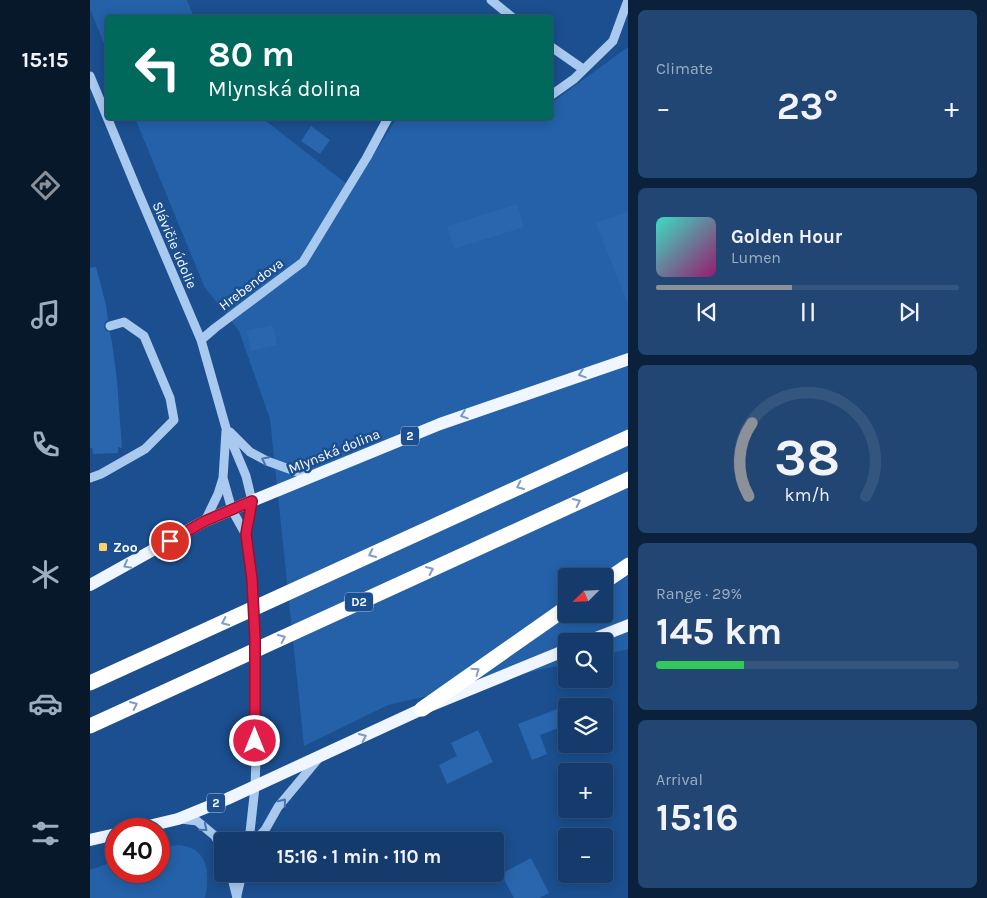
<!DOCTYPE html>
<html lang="en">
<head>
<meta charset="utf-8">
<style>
	:root { --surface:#143b6b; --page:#214673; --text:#f1f3f6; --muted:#9dadc1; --line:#33557e; --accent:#8c9099 }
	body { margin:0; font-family:Karla,sans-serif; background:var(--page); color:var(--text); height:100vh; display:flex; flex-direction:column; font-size:19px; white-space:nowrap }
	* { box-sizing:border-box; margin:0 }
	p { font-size:16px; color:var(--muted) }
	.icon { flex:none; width:28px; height:28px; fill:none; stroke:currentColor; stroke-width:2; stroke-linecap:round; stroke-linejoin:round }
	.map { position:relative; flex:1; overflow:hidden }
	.drawer { display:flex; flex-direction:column; gap:10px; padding:10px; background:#0b203b; width:359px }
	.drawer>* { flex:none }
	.top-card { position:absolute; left:15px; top:15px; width:448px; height:105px; border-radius:5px; box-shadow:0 2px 12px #0003,0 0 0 1px var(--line); background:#00695c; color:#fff; overflow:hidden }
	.needle { width:32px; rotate:246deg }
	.fabs { position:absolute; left:468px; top:568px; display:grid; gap:10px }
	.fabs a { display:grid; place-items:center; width:55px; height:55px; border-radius:5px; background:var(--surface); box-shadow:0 2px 12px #0003,0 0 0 1px var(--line); font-size:25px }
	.speed { position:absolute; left:15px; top:818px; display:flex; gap:10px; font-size:25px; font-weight:700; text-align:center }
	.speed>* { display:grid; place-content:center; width:65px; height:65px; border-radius:50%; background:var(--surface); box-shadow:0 2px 12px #0003,0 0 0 1px var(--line); line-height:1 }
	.speed .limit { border:8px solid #d22; background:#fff; color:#111 }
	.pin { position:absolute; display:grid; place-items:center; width:42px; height:42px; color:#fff; margin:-21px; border:2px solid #fff; border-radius:50%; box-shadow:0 1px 5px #0007 }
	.me { position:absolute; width:55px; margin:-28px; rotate:0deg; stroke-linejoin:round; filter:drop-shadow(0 0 4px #0008) }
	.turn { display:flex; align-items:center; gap:18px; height:105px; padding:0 20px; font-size:22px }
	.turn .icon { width:65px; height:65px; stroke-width:2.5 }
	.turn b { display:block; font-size:35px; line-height:42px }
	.big { font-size:38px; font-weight:700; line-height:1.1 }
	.drawer .widget { flex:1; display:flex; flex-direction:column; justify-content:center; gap:8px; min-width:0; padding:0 18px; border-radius:8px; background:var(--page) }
	.drawer .dial { align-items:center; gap:0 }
	.dial svg { height:130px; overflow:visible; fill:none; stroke:var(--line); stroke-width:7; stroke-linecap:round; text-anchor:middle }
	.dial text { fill:var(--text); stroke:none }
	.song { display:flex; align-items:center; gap:15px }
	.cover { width:60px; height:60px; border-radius:8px; background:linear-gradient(135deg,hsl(170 70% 55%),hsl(320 70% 35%)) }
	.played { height:5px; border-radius:2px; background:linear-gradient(90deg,var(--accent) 45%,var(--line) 45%) }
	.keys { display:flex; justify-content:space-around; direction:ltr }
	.heat { display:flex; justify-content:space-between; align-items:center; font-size:28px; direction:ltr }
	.charge { height:8px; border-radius:4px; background:linear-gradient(90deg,#34c759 29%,var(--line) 0) }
	.trip { position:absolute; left:124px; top:832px; width:290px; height:50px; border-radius:5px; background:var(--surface); box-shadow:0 2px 12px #0003,0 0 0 1px var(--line); font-weight:700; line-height:50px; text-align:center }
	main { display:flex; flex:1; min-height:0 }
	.dock { display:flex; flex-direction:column; width:90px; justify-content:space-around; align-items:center; background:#08182b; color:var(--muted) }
	.dock .icon { width:35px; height:35px }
	.dock .on { color:var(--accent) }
	.dock b { font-size:22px; color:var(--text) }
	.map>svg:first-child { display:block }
</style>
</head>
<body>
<main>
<nav class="dock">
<b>15:15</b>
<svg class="icon on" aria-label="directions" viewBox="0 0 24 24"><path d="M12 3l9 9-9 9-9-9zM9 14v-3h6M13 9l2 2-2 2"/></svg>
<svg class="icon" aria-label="music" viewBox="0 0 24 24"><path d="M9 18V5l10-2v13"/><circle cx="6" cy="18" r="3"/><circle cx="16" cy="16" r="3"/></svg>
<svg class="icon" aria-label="phone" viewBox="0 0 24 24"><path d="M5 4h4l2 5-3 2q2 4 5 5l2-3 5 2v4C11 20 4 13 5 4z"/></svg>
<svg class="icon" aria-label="climate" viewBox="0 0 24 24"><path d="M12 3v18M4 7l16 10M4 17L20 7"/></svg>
<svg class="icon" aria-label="car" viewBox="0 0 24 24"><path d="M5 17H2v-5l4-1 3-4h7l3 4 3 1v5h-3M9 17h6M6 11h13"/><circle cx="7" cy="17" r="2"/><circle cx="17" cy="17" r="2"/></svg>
<svg class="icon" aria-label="filters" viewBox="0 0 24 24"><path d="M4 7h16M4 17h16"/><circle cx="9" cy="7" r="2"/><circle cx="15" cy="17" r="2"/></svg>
</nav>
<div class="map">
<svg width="539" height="898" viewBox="0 0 539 898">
	<rect width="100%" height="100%" fill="#1b4f8f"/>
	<path fill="#2461a8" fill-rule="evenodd" d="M0 0H97L104 17 18 18 17 51 0 9Z
		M538 47V649L514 655V641H476V664L298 705 214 746 180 419 149 331 114 286 45 118H172L262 188 307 118H460V104ZM476 576H514V614H476Z
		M88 845C119 847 120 874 115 898H0V870L26 861V871H69V848Z"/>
	<path fill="#2a66ad" d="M221 126 240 140 230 154 211 141Z
		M427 204 434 227 364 249 357 226Z
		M539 211V302H537L506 223Z
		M6 267 16 305 18 320 15 322 14 327 16 331 20 332 23 349 27 381 32 448 28 447V453L3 454 2 448H0V268Z
		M182 325 185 331 187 345 161 351 157 331Z
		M467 709 474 726 450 735 457 754 442 760 428 724Z
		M388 730 403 762 357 784 349 765 367 756 361 743Z
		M441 858 459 893 449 898H424L411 874Z"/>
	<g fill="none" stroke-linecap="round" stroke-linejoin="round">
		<path stroke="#a9c9ee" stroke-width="9" d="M401 0 423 18
			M460 46 493 69
			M0 76 48 192 111 340 136 428 156 476 162 501 156 535
			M460 96 484 79 523 41 538 0
			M111 340 125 328 213 262 277 157 298 118
			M140 432 160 452 177 461 221 477
			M0 478 11 474 55 449 84 420 80 398 54 336 34 322 20 326
			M133 478 142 510 156 535
			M115 521 128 494 133 478 136 431
			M91 819 107 821 125 836 132 849
			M159 841 165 787 166 759
			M164 841 175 830 188 807 228 759
			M141 874 147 898
			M147 895 152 874"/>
		<path stroke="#f0f6ff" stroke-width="12" d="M0 585 115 521 162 501 350 424 539 359
			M498 641 539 625
			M46 829 88 819 137 799 332 709 476 650
			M0 840 26 834"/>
		<path stroke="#fff" stroke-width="15" d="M514 582 539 565
			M0 683 539 437
			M332 709 476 608
			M0 726 539 479"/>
		<path stroke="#a9c9ee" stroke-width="9" d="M156 535 162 579 165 638 166 759"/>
	</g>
	<defs><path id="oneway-chevron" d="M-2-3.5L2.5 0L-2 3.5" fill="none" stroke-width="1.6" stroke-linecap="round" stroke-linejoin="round" transform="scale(1.25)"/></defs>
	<g stroke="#7b9ac1">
		<use href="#oneway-chevron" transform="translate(492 374) rotate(161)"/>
		<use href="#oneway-chevron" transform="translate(374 415) rotate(161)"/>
		<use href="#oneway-chevron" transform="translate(37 565) rotate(151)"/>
		<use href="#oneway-chevron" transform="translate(273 737) rotate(-25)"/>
	</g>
	<g stroke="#4674ac">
		<use href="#oneway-chevron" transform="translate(175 460) rotate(-154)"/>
		<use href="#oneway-chevron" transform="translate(193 802) rotate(-51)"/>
		<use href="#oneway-chevron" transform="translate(114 828) rotate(39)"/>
	</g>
	<g stroke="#829ec1">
		<use href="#oneway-chevron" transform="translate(430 486) rotate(155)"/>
		<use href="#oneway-chevron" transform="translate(487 502) rotate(-25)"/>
		<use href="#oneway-chevron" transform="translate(282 554) rotate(155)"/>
		<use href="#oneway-chevron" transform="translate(340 570) rotate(-25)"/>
		<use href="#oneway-chevron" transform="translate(135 622) rotate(155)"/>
		<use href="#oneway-chevron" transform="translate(192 638) rotate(-25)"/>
		<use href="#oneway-chevron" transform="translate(386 671) rotate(-35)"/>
		<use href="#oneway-chevron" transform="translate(44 705) rotate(-25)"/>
	</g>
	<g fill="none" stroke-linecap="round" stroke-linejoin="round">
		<g stroke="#92132f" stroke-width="12">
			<path id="route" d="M80 541 115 521 162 501 156 534 162 579 165 638V741"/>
		</g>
		<use href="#route" stroke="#e11d48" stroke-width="9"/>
	</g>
	<rect fill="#ffd166" stroke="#1b4f8f" stroke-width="2" x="8" y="542" width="10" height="10" rx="2.5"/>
	<g text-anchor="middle" stroke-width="5" stroke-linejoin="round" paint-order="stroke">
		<g fill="#1b4f8f" stroke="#bbcadd" stroke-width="1">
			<rect x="311" y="426.5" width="18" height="19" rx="4"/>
			<rect x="255" y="592.5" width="28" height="19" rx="4"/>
			<rect x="117" y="793.5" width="18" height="19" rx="4"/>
		</g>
		<g font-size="12" font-weight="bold" fill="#fff">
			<text x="320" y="440">2</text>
			<text x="269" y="606">D2</text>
			<text x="126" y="807">2</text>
		</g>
		<g font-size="14" fill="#fff" stroke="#1b4f8f">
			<text transform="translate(85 245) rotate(67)" y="5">Slávičie údolie</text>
			<text transform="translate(161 284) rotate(-37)" y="5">Hrebendova</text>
			<text transform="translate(244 451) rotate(-22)" y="5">Mlynská dolina</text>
		</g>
		<g font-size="14" font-weight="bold" fill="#fff" stroke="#1b4f8f" text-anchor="start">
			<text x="23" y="552">Zoo</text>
		</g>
	</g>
</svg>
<div class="fabs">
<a><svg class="needle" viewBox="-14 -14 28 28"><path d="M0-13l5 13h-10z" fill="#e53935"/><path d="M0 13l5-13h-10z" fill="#9dadc1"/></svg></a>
<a><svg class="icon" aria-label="search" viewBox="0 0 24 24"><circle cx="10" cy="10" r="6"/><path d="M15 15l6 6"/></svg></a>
<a><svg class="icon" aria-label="layers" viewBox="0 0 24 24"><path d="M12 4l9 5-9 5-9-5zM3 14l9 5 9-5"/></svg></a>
<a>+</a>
<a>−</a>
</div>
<div class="speed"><div class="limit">40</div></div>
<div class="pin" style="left:80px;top:541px;background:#d93025"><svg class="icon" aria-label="arrive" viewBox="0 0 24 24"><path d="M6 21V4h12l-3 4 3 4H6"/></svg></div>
<svg class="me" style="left:165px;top:741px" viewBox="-20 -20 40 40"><circle r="17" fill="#e11d48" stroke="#fff" stroke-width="3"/><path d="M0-11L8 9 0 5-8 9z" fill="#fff"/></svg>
<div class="trip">15:16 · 1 min · 110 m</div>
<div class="top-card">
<div class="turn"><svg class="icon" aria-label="left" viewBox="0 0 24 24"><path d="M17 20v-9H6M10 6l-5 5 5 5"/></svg><div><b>80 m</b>Mlynská dolina</div></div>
</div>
</div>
<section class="drawer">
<div class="widget"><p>Climate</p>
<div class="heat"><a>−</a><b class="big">23°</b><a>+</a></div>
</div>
<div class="widget">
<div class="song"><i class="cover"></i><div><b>Golden Hour</b><p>Lumen</p></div></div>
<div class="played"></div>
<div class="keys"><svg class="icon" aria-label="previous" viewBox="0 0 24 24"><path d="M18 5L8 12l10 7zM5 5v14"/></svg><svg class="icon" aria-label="pause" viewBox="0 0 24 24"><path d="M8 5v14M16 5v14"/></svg><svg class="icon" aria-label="next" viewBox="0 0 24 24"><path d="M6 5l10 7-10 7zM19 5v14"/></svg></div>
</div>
<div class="widget dial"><svg viewBox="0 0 100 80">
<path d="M14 69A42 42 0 1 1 86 69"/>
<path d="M14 69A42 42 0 0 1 16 24" stroke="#8c9099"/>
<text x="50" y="56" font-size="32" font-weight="700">38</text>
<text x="50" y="72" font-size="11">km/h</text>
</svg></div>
<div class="widget"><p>Range · 29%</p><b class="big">145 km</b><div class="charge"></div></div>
<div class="widget"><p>Arrival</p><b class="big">15:16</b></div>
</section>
</main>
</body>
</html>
